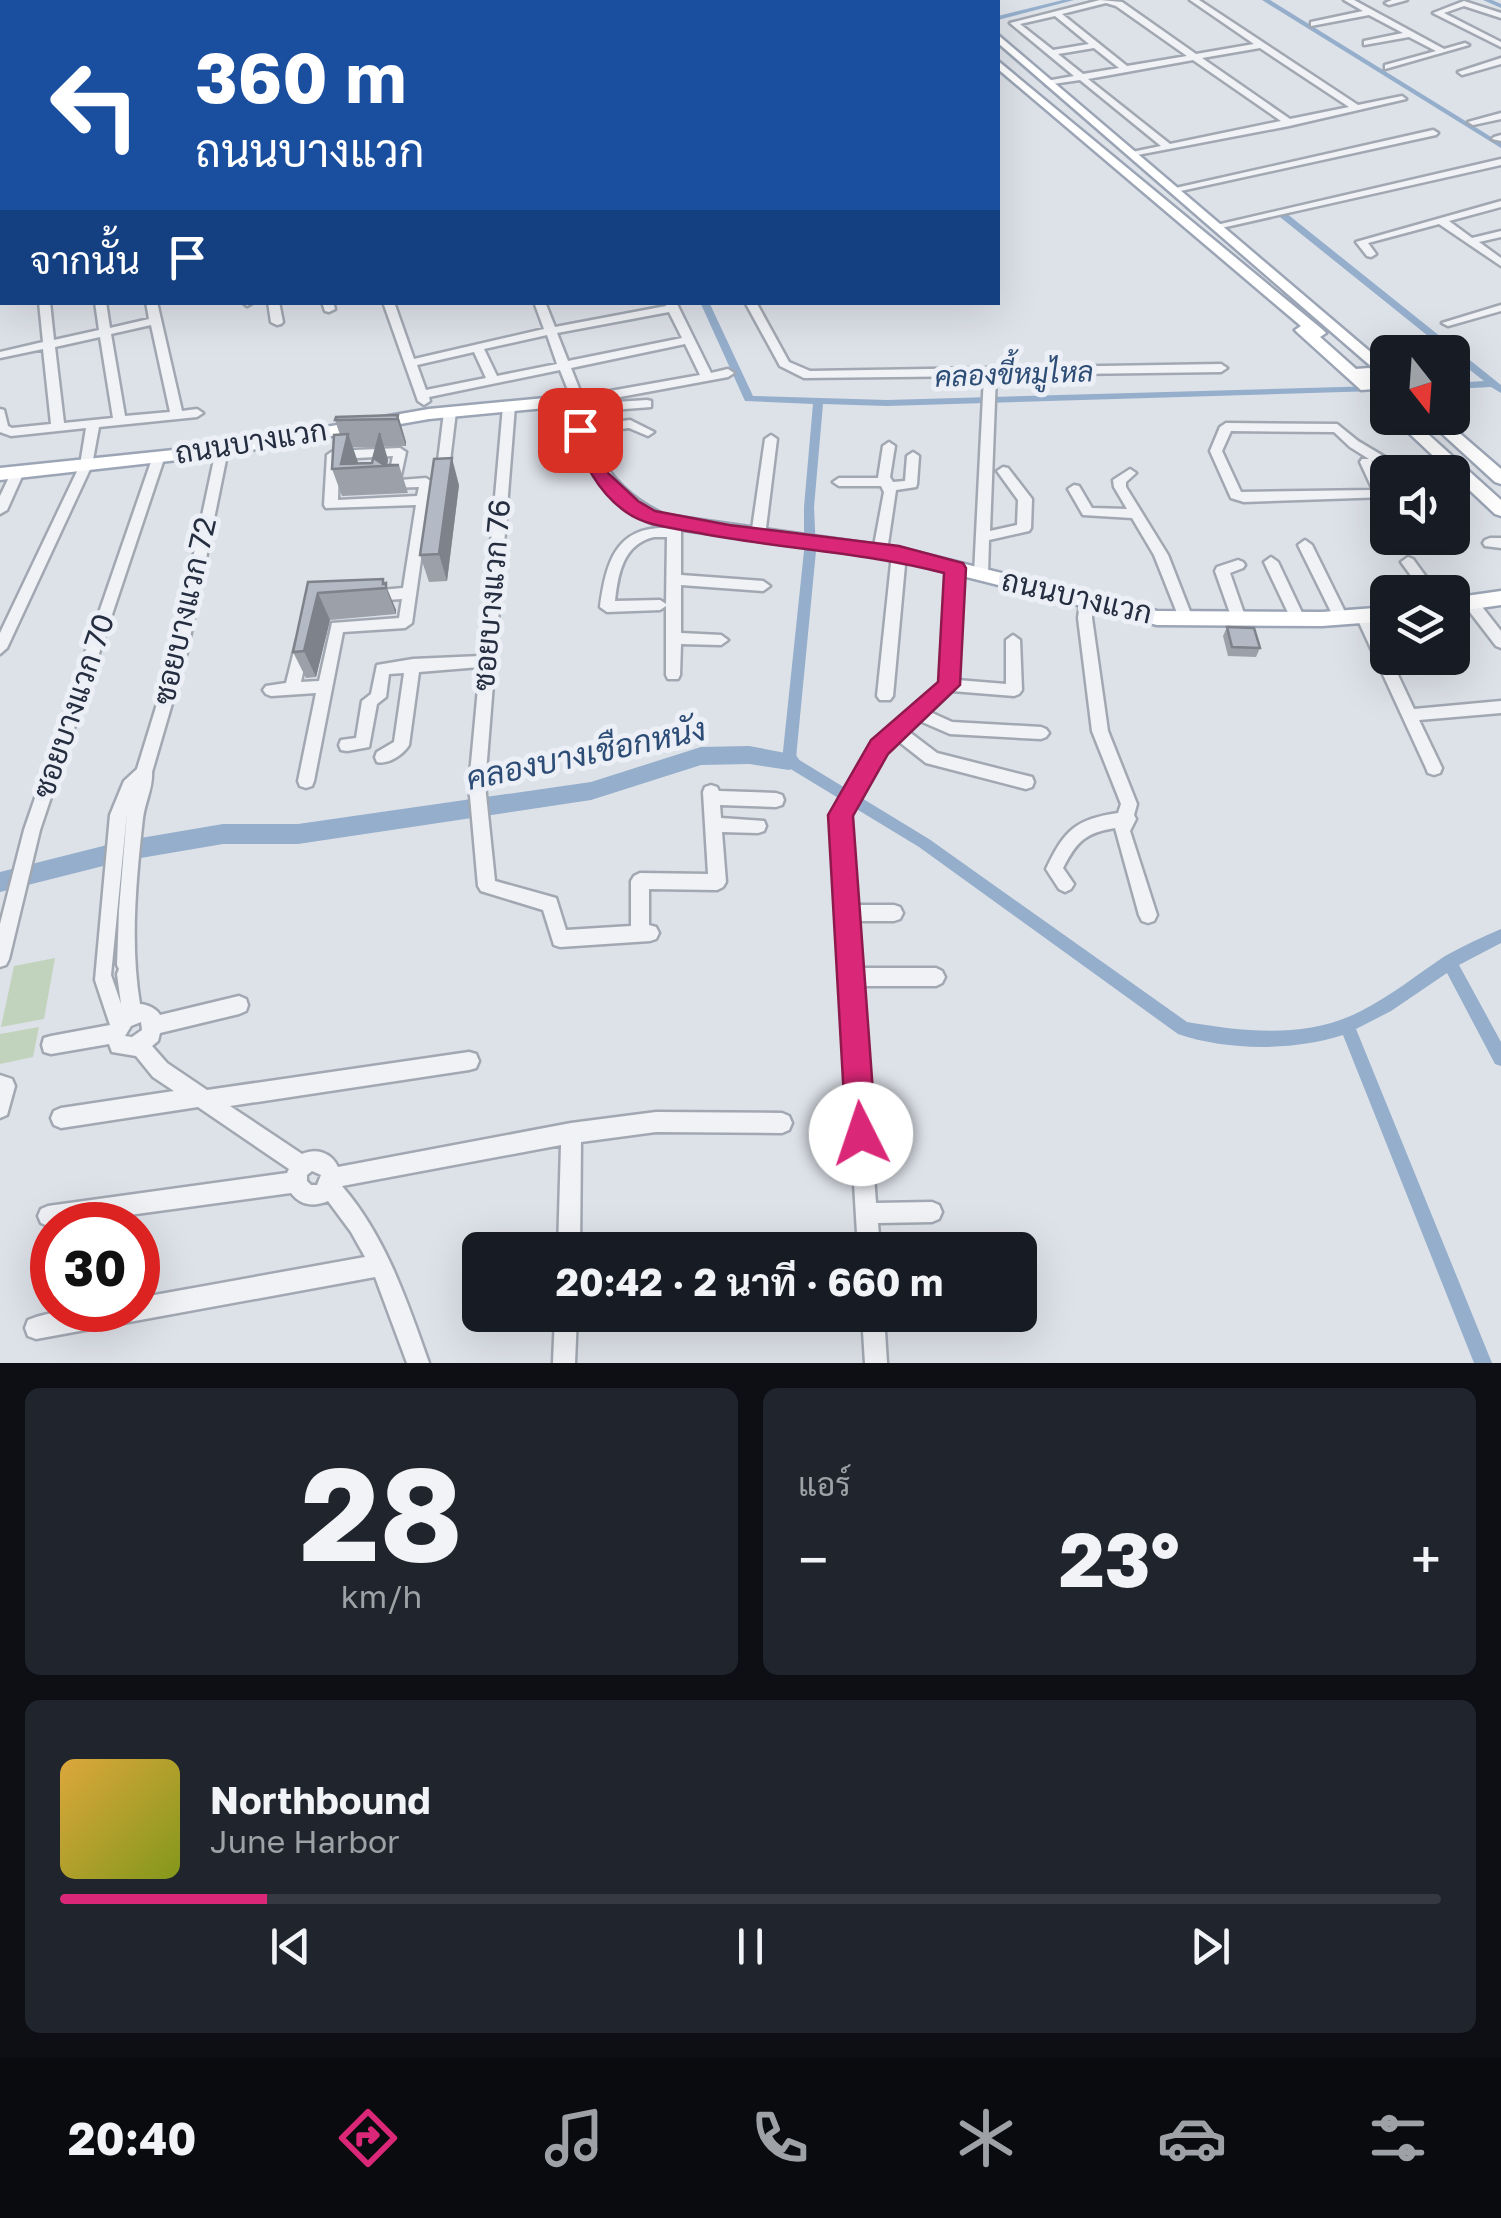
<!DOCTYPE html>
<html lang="th">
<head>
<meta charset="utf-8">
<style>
	:root { --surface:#171b24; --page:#20242c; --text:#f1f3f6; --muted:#9ea1a6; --line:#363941; --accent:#db2777 }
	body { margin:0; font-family:"Golos Text",Sarabun,sans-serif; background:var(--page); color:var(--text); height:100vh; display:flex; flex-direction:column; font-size:38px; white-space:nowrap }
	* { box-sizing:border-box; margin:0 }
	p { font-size:32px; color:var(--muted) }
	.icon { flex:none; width:55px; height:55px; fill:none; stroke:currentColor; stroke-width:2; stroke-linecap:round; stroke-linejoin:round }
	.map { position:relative; height:1363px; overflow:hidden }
	.sheet { display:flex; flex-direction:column; gap:25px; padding:25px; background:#0d0f14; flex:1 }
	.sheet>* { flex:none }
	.guide { position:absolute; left:0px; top:0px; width:1000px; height:305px; box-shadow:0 10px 40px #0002; background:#1a4fa0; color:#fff; overflow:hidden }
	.needle { width:65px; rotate:163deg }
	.buttons { position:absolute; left:1370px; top:335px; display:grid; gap:20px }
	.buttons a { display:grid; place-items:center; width:100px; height:100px; border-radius:15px; background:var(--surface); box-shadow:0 10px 40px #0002; font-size:50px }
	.speed { position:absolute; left:30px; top:1202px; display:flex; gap:20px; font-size:50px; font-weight:700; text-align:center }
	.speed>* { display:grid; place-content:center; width:130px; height:130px; border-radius:50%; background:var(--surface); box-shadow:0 10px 40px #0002; line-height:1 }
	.speed .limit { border:15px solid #d22; background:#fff; color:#111 }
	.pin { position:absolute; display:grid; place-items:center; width:85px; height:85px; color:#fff; margin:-42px; border-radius:20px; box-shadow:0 5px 15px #0006 }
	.me { position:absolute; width:110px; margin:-55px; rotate:356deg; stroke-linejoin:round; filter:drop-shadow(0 0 8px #0008) }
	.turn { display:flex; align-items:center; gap:35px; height:210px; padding:0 30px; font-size:45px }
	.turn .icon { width:130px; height:130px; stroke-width:2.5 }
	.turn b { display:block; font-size:70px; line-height:85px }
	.then { display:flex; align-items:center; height:95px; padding:0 30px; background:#0003; gap:20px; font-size:38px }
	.big { font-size:75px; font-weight:700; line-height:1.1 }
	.sheet .card { flex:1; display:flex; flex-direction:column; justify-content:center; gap:15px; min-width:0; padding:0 35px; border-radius:15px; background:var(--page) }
	.sheet .dial { align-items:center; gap:0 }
	.dial b { font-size:130px; line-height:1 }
	.song { display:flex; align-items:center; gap:30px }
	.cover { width:120px; height:120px; border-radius:15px; background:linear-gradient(135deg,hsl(40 70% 55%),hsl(70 70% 35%)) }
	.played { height:10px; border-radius:5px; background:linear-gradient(90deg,var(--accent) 15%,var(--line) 15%) }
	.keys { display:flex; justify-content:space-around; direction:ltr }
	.heat { display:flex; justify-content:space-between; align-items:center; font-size:55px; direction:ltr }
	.sheet .tiles { flex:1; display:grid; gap:25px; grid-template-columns:1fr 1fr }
	.card:last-child { grid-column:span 2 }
	.trip { position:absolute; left:462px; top:1232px; width:575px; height:100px; border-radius:15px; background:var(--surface); box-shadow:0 10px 40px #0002; font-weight:700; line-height:100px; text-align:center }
	.menu { display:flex; height:160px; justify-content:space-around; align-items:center; background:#090b0e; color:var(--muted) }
	.menu .icon { width:70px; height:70px }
	.menu .selected { color:var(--accent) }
	.menu b { font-size:45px; color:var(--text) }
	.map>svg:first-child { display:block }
</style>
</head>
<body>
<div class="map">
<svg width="1501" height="1363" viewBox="0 0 1501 1363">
	<rect width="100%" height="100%" fill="#dde1e8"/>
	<path fill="#c2d3bd" d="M55 958 44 1019 1 1027 14 966Z
		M39 1027 33 1057 0 1064V1034Z"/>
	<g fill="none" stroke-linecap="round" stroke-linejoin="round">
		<path fill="#94aecb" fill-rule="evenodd" d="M238 0H244L245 2H239Z
			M310 0H327L320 2H307Z
			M460 0H467L469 2H462Z
			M619 0H626L628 2H621Z
			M659 0H675L668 2H656Z
			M1063 0H1074L998 20V16Z
			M1262 0H1270L1501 143V148Z
			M1483 0H1492L1501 4V8Z
			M0 2 2 3V19L0 18Z
			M0 53H2V57L0 58Z
			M1280 213H1286L1501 385V393L1491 387 1452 389V383L1484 381 1452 356V352H1448L1280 217Z
			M0 223H2V228L0 229Z
			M700 302H709L753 396 887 400 1378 386V390L1375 391 887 406 823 404 814 507 816 551 796 758 929 839 1187 1022C1245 1032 1307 1039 1361 1011 1391 996 1418 974 1445 956 1463 946 1482 937 1501 929V943L1459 965 1501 1042V1066L1495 1064 1447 973 1391 1011 1356 1029 1492 1363H1474L1343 1035C1294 1051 1227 1051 1178 1034L919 847 784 765 782 761 804 551V507L813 404 745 401Z"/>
		<path fill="#94aecb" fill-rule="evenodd" d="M749 746 796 755 800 761 796 767 789 770 749 764 701 765 591 800 298 844H223L123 861 0 892V872L123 841 223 824H298L591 782 701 747Z"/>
		<g stroke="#a2a8b2" stroke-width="5">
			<path id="minor" d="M78 0H86L87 2H79Z
				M174 0H194L189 2H171Z
				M275 0H283L284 2H276Z
				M368 0H387L382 2H365Z
				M500 0H520L515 2H497Z
				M1100 0 1122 2 1196 54 1254 44 1190 0H1199L1358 105 1402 96 1406 99 1289 126 1132 156V152L1161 146 1080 80 1046 85V81L1074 76 1010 23ZM1106 3 1116 6 1187 56 1127 66 1062 14ZM1055 16 1089 44 1053 50 1020 24ZM1094 48 1119 68 1083 74 1058 54ZM1260 48 1349 107 1290 119 1202 58ZM1193 60 1281 121 1170 144 1088 79Z
				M1344 0H1354L1444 49 1465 43 1469 45 1385 69V65L1436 51 1409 37 1364 45V41L1403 33 1369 15 1311 26V22L1363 11Z
				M1392 0H1407L1389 5 1385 3Z
				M1464 1 1501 13V18L1464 6 1444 13 1501 42V47L1433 13Z
				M0 28H2V32H0Z
				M1501 58V64L1462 75 1458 72Z
				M0 84 2 85V89L0 90Z
				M1501 113V119L1473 125 1468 122Z
				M1433 130 1438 133 1436 135 1176 192 1171 189Z
				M1501 135V141L1492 139 1494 137Z
				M1501 159V165L1217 229 1212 226Z
				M1501 201V207L1449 221 1472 238 1501 231V237L1479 242 1501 258V266L1439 224 1368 243 1376 254 1371 257 1367 256 1356 242Z
				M39 302H50L54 340 99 330 95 302H106L110 328 149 319 146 302H157L182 411 197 409 203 413 197 417 99 427 92 465 7 648 0 654V633L80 465 86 428 11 436 0 432V409L4 410 8 426 12 428 51 424 43 349 0 358V352L43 342ZM151 325 170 412 125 416 111 334ZM100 337 113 418 64 423 55 347Z
				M242 302H254L247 306Z
				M268 302H279L283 322 281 324 277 325 271 322Z
				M322 302H333L335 309 329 312 325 311Z
				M383 302H394L414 359 544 329 534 302H545L555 327 666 306 665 302H676L711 373 728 369 734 373 728 377 582 404 570 410 564 406 572 400 560 370 429 397 430 401 424 405 418 401ZM669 312 682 338 568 361 557 333ZM547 335 557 364 497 376 484 349ZM685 344 700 375 582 396 571 368ZM474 352 486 378 426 390 417 365Z
				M745 302H756L789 362 810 371 1221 364 1227 368 1221 372 996 375 990 531 1017 525 1018 500 997 471 1003 467 1008 468 1032 499 1031 528 1029 531 989 540 988 574 981 579 974 574 984 376 804 378 780 366Z
				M1501 305V311L1448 326 1442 323Z
				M647 400 651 401V407L586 412 580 408 586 404Z
				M509 402 515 406 485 785 495 881 556 898 566 930 631 926V881L634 876 640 873 708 874 703 792 705 787 711 785 717 787 719 791 776 793 782 795 784 800 782 805 776 807 720 805 721 818 764 821 766 826 764 831 758 833 722 832 726 882 723 887 717 890 649 889V925L656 927 659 933 656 939 650 941 560 947 554 945 543 910 481 891 478 886 469 785 480 667 419 672 409 745C404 754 388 765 377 762L375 757 377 752 394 742 404 673 389 674 386 697 377 704 369 747 347 751 341 750 339 745 341 740 356 738 362 701 371 694 377 665 413 659 481 656 503 406Z
				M450 408 456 412 449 469 443 473 437 469 444 412Z
				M630 420 654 432 648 436 629 428 580 434 574 430 580 426Z
				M1226 423 1337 424 1358 441 1400 466 1415 468 1451 461 1457 465 1455 468 1434 472H1392L1371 460 1388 492 1387 497 1244 502 1231 498 1210 451 1220 427ZM1231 431 1334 432 1350 447 1369 459H1362L1360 462 1373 490 1241 492 1222 451Z
				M771 435 777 439 765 536 758 541 751 536 765 439Z
				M889 442 895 446 890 477 893 482 905 481 907 456 913 452 919 456 917 484 916 487 896 490 887 551 880 556 873 551 884 492 881 486H839L833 482 839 478H878L883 446Z
				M222 446 228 450 187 652 152 772C153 788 145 802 143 818 136 880 130 944 140 1004 147 1004 157 1009 160 1015L239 996 246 999 248 1005 246 1011 239 1014 160 1033 158 1041 152 1046 167 1063 207 1090 469 1052 476 1054 479 1061 476 1068 469 1070 230 1106 302 1154C316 1148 331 1152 338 1167L571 1123 656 1112 782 1113 789 1116 792 1123 789 1130 782 1133 656 1132 581 1142 580 1250H558L561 1145 342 1186C386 1237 407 1301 429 1363H407L375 1277 36 1339 28 1336 25 1328 28 1320C62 1306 102 1310 138 1310V1298L365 1257 351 1232 328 1201C314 1207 301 1206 291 1193L48 1226 41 1223 38 1216 41 1209 48 1206 287 1173 289 1169 198 1107 61 1128 54 1125 51 1118 54 1111 61 1108 174 1091 153 1077 136 1056 112 1052 109 1044 51 1054 44 1052 42 1045 44 1038 51 1036 110 1025 95 980 110 815 124 781 137 769 173 652 216 450ZM127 812 119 910 117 965 119 969 117 974 121 1004 111 975ZM141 1022 142 1030 132 1037 125 1036 131 1026ZM312 1171 321 1175 317 1185H311L307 1181V1175Z
				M400 448 406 452 400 480 426 478 432 482 412 623 405 628 343 632 314 781 312 786 306 788 300 786 298 781 316 693 271 696 266 694 263 690 266 686 286 683 297 639H307L309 643 301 682 319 681 332 623 399 618 402 599 370 601 363 596 370 591 403 588 416 505 326 508 324 505 327 455 333 451ZM393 456 387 485 388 488 419 487 417 496 338 500 339 459Z
				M159 452 165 456 40 830 9 959 6 965 0 967V924L24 830 153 456Z
				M18 468 24 472 7 510 0 514V496L13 469Z
				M1130 469 1136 473 1126 482V487L1168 555 1193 619 1191 623H1181L1154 555 1132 518 1083 515 1068 489 1074 485 1079 486 1092 508 1127 509 1114 487 1113 480Z
				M674 519 681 524V575L763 581 770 586 763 591 681 585V633L721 635 728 640 721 645 681 644 680 675 678 679H668L666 675V606L660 610 607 612 600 607C606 564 615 526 667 528L669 521ZM654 537H667L666 604 660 600 615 601C618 574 623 544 654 537Z
				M1490 538H1501V548L1485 546 1483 543 1485 540Z
				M1305 540 1312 545 1348 618 1346 622 1341 623 1334 618 1298 545Z
				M899 549 906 554 893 696 890 700H880L877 696 892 554Z
				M1271 557 1278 562 1305 619 1303 623H1293L1291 619 1264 562Z
				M1408 557 1413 559 1437 592H1423L1401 562Z
				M1238 560 1243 562 1245 565 1243 568 1230 573 1246 619 1239 624 1232 619 1215 571 1217 567Z
				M955 563 962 568 957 680 1006 684V640L1013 635 1020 640 1022 690 1019 694 1014 696 952 691 930 712 952 722 1041 727 1046 729 1049 733 1046 737 1041 739 950 734 920 721 908 731 937 753 1032 777 1034 782 1032 787 1026 789 926 763 898 741 886 752 848 816 855 905H894L900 907 903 913 900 919 894 921H856L859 968H936L942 971 945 977 942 983 936 986H860L876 1203 932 1202 939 1205 942 1212 939 1219 932 1222 878 1223 880 1250H858L832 815 874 742 942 683 948 568Z
				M1087 598 1094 603 1092 618 1108 731 1137 804 1134 815 1136 819 1130 831 1157 915 1154 921 1148 923 1142 921 1139 915 1115 828C1085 833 1077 841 1063 868L1074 884 1071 889 1065 892 1059 889 1046 869C1064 831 1075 819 1118 813L1121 804 1092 731 1078 618 1080 603Z
				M1471 598 1476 599 1501 631V648L1496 646 1466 607 1464 603Z
				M1364 613 1371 618 1388 658H1390L1414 709 1501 701V713L1419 720 1442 768 1440 773 1434 775 1428 773 1426 768 1357 618Z
				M0 1075 12 1079 15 1086 7 1115 0 1118Z
				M555 1315H577L575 1363H553Z
				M862 1315H884L887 1363H865Z"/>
		</g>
		<g stroke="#9ba5b5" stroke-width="5">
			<path id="major" d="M922 0H933L934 2H924Z
				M948 0H960L961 2H950Z
				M998 35 1388 367V381L998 43Z
				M998 61 1323 330 1326 333 1320 337 1356 369 1369 368 1388 384V398L1374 389 1361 390 1298 333 1295 330 1301 326 998 69Z
				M556 397 575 400C584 414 588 429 594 444 609 478 632 500 665 515L899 548 1157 611 1322 612 1388 607V621L1322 626 1157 625 899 560 662 527C607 510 583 461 565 410L556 407 429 419 222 455 0 480V468L222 445 429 409Z
				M1393 418H1410L1501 500V516L1495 514Z
				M1425 418H1442L1501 469V484L1495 482Z
				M1501 591V605L1452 612V598Z"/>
		</g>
		<use href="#minor" fill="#f0f2f6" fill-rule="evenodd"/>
		<use href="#major" fill="#fff" fill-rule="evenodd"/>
	</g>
	<path fill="#9ba0a9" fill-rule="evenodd" d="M398 415 406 442V446H384L388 460 387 465H399L408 493 342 496 332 469 340 435 335 420ZM353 447H376L372 463 357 464Z
		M459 485 447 581 429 582 420 555Z
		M383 579 396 610V614L330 620 316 677 306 678 293 652 308 582Z
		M1227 627 1260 648 1256 657 1228 656 1223 636Z"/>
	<path fill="#7e828a" d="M398 415 406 442V446L397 419Z
		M380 433 388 460 387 466H377L375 459Z
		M348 434 358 462 356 467 341 464Z
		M452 458 459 485 447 581 439 554Z
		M383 579 396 610V614L386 588 383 584Z
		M318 593 330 620 316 677 304 651Z"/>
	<path fill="#b4bac5" stroke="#7e828a" stroke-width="2.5" d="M398 415 397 419 335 420 336 417Z
		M380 433 375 459 384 465H399L332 469 334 435 348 434 341 464 372 463Z
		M452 458 439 554 420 555 434 459Z
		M383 579V584L386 583V588L318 593 304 651 293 652 308 582Z
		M1227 627 1254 628 1260 648 1232 647Z"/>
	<path fill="#db2777" stroke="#8e194d" stroke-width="2.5" d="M580 424 589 430 608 473 638 501 655 511 729 525 899 546 963 563 966 568 960 685 888 754 853 816 876 1134 872 1145 861 1149 851 1145 846 1134 828 815 871 740 938 682 944 573C864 552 781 549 699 533 675 528 647 527 626 512 596 491 584 461 571 430Z"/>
	<g text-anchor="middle" stroke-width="10" stroke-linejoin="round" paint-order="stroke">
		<g font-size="28" font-style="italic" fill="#2c4c76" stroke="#ecf0f6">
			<text transform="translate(1014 374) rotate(-2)" y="10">คลองขี้หมูไหล</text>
		</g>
		<g font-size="30" fill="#252e40" stroke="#ecf0f6">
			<text transform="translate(251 442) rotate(-9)" y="10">ถนนบางแวก</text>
			<text transform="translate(492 595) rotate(-85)" y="10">ซอยบางแวก 76</text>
			<text transform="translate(1077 597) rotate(13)" y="10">ถนนบางแวก</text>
			<text transform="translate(185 611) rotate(-77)" y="10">ซอยบางแวก 72</text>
			<text transform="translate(74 706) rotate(-71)" y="10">ซอยบางแวก 70</text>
		</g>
		<g font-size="32" font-style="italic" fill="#2c4c76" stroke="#ecf0f6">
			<text transform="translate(586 754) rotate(-12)" y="11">คลองบางเชือกหนัง</text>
		</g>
	</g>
</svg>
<div class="buttons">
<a><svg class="needle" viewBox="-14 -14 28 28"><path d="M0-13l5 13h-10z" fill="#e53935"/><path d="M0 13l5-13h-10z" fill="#9ea1a6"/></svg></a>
<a><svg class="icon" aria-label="sound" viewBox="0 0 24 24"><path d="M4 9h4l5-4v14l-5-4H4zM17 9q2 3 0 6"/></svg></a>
<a><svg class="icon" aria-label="layers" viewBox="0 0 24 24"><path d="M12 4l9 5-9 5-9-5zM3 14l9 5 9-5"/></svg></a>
</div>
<div class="speed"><div class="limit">30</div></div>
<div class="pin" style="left:580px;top:430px;background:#d93025"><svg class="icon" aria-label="arrive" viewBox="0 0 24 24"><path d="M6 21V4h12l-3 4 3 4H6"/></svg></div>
<svg class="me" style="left:861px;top:1134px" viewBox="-20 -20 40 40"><circle r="19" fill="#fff"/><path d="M0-13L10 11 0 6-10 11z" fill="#db2777"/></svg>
<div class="trip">20:42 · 2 นาที · 660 m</div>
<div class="guide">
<div class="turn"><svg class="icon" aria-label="left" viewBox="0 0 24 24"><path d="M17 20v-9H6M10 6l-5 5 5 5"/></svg><div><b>360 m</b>ถนนบางแวก</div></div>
<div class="then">จากนั้น<svg class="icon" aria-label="arrive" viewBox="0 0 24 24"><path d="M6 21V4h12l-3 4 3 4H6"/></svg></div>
</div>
</div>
<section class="sheet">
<div class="tiles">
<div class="card dial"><b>28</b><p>km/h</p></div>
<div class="card"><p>แอร์</p>
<div class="heat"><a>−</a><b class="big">23°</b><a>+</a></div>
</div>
<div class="card">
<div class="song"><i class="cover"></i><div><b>Northbound</b><p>June Harbor</p></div></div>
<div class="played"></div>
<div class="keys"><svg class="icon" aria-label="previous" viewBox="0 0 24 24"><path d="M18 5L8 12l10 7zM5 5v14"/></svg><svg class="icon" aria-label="pause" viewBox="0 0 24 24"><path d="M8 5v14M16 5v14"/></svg><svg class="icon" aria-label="next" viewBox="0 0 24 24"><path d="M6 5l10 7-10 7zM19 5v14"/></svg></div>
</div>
</div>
</section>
<nav class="menu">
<b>20:40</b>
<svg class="icon selected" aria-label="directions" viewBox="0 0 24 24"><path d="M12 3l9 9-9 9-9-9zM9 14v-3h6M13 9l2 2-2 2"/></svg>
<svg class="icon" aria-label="music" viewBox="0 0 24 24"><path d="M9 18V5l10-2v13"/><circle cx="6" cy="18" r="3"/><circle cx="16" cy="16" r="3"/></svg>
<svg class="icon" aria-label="phone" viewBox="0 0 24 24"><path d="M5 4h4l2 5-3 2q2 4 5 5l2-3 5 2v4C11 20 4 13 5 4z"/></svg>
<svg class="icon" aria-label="climate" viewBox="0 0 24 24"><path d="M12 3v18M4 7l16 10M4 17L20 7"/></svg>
<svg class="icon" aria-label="car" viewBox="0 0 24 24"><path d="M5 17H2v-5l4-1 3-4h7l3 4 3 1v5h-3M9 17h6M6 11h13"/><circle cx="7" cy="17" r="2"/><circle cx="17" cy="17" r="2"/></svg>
<svg class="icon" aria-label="filters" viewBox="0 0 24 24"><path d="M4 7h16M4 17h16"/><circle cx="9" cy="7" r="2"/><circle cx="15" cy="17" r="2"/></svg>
</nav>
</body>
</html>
